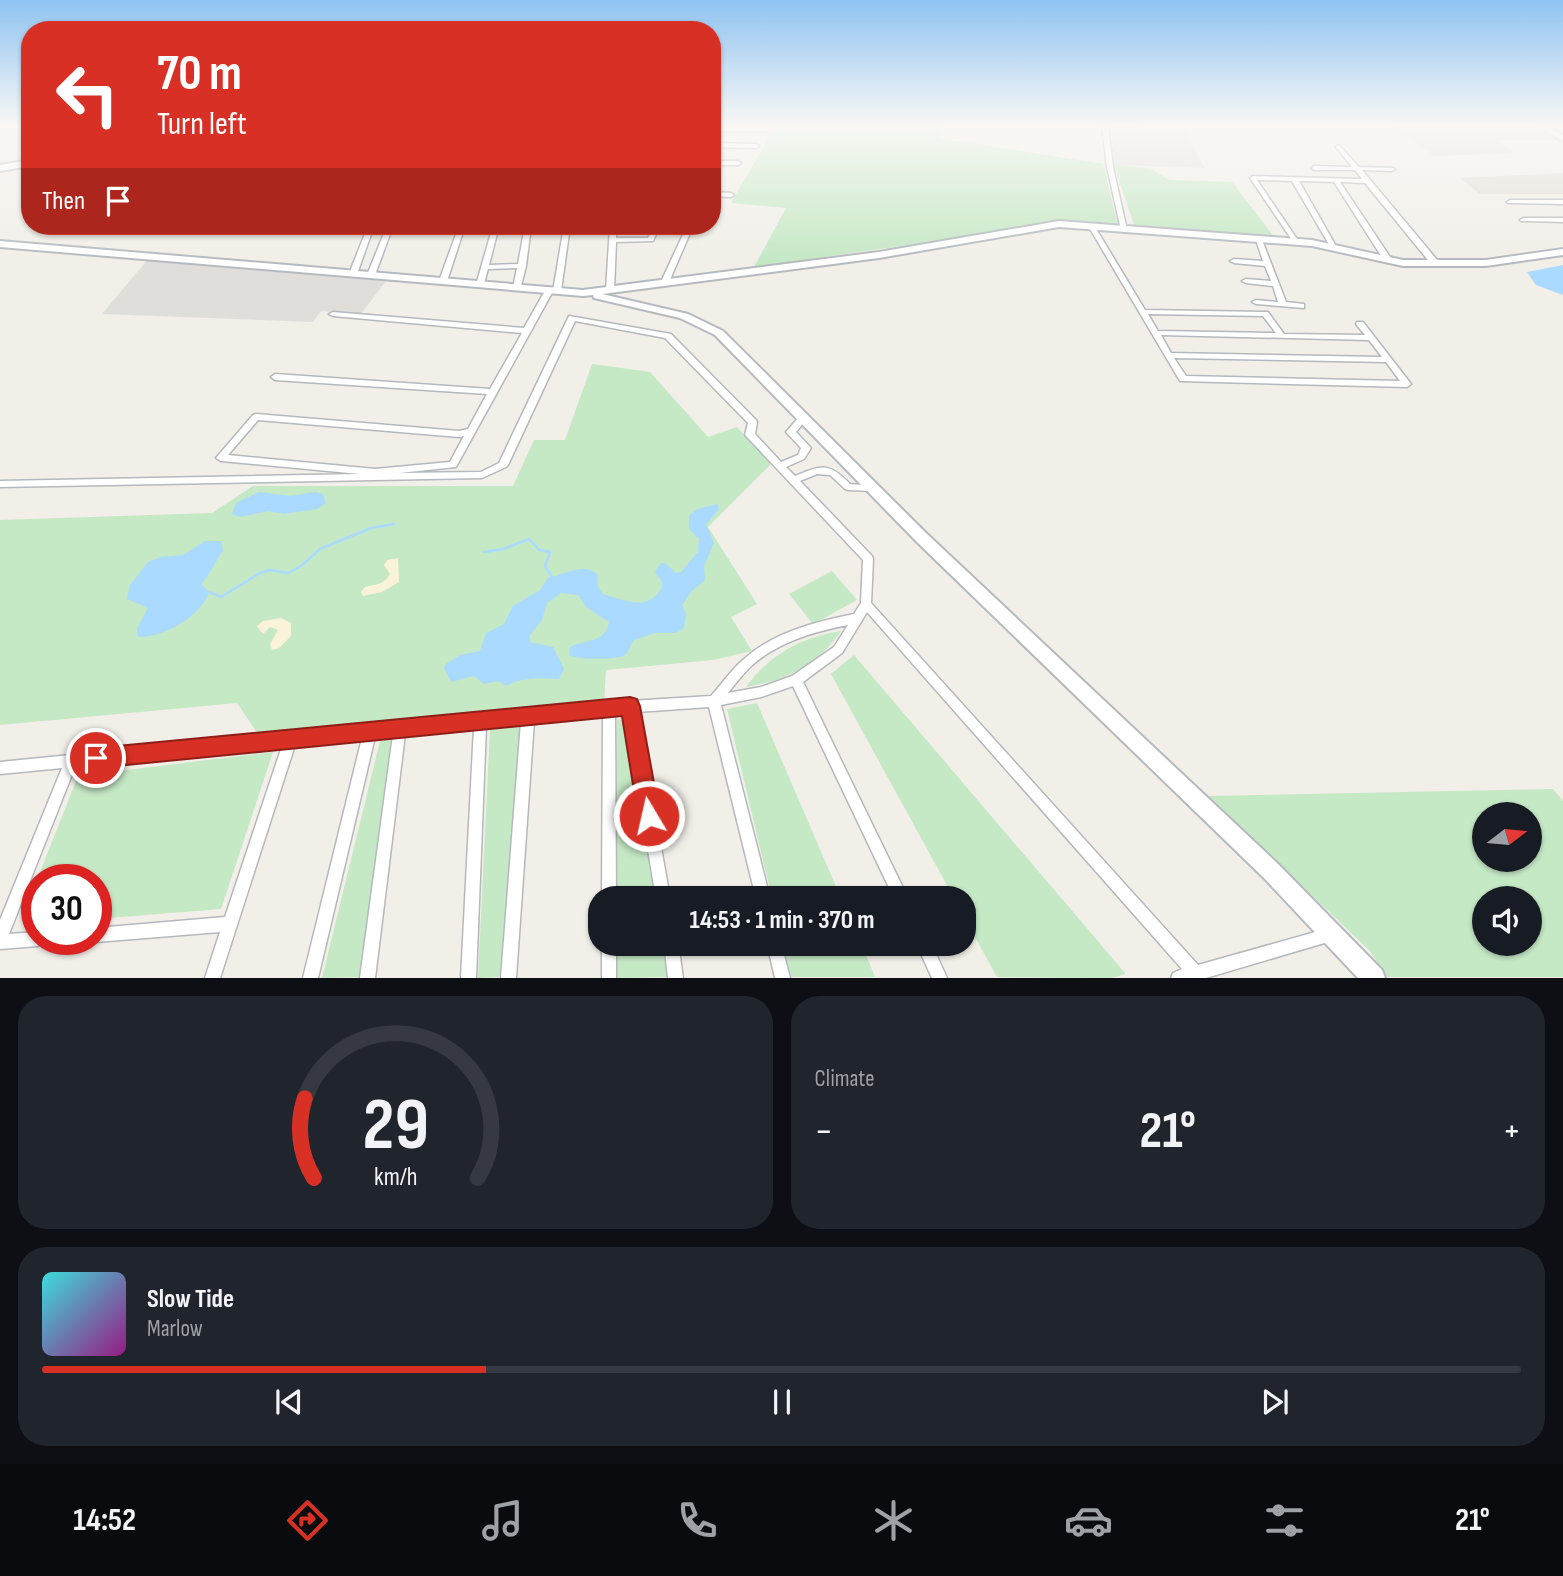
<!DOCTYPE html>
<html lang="en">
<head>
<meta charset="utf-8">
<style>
	:root { --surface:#171b24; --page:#20242c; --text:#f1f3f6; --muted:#9ea1a6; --line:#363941; --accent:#d93025 }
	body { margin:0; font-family:"Sofia Sans Condensed",sans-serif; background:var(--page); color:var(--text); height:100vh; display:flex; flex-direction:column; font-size:26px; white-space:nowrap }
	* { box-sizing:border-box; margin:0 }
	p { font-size:23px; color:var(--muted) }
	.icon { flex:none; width:38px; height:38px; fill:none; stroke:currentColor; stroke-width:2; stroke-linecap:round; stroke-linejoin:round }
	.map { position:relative; height:978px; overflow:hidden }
	.sheet { display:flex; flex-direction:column; gap:18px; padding:18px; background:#0d0f14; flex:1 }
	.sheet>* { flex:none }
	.top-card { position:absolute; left:21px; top:21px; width:700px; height:214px; border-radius:28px; box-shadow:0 2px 5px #0004; background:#d93025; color:#fff; overflow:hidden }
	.needle { width:46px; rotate:74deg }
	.buttons { position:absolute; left:1472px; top:802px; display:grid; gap:14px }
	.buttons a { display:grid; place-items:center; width:70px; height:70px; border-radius:50%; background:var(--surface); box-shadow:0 2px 5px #0004; font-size:35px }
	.speed { position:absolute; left:21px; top:864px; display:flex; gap:14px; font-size:35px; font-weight:700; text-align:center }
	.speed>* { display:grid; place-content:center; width:91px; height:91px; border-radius:50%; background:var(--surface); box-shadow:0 2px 5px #0004; line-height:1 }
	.speed .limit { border:10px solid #d22; background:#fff; color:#111 }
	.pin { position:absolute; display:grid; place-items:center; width:60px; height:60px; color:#fff; margin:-30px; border:4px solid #fff; border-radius:50%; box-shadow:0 2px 7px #0007 }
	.me { position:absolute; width:77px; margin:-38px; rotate:351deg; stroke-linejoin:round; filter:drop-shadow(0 0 5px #0008) }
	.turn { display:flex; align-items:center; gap:24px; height:147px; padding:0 21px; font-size:32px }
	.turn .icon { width:91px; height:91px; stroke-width:2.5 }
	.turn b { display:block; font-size:49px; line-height:60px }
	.then { display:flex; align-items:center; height:66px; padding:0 21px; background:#0003; gap:14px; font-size:26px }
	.big { font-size:52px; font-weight:700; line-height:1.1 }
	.sheet .card { flex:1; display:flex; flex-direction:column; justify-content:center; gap:10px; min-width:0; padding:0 24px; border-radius:28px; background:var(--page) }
	.sheet .dial { align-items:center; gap:0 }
	.dial svg { height:182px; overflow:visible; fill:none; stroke:var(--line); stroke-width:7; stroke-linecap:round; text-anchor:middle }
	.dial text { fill:var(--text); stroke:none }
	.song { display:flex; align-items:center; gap:21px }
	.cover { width:84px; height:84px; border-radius:10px; background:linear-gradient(135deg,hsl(180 70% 55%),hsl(310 70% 35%)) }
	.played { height:7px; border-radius:4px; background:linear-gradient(90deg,var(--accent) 30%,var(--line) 30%) }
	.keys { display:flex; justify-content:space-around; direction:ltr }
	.heat { display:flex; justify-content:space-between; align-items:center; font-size:38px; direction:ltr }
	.sheet .tiles { flex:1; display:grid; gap:18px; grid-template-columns:1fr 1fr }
	.card:last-child { grid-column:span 2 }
	.trip { position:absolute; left:588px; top:886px; width:388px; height:70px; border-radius:28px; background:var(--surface); box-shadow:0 2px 5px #0004; font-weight:700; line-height:70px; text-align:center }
	.menu { display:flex; height:112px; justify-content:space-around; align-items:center; background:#090b0e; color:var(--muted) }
	.menu .icon { width:49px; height:49px }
	.menu .on { color:var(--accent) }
	.menu b { font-size:32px; color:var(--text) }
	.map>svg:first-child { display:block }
</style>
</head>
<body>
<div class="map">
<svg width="1563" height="978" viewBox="0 0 1563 978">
	<rect width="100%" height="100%" fill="#f1efe8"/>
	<path fill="#e0deda" d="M1386 124H1532L1562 140H1496L1515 153 1435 156Z
		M1111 126 1183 129 1205 168 1114 165Z
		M148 259 386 281 361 314 321 311 313 322 102 314Z"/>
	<path fill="#e1ded6" d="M1563 173V194H1480L1460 178Z"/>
	<path fill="#c5e8c5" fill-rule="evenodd" d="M777 124H942L938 138 1103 164 1118 226 1049 222 971 236 754 267 786 208 731 203Z
		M1114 165 1150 168 1169 180 1232 182 1275 238 1135 228Z
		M592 364 650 372 708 437 737 427 771 464 708 527 757 604 731 617 752 651 713 660 606 670 604 703 260 737 237 703 0 725V520L212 513 253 486H513L534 440H565Z
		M832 571 857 600 813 624 789 594Z
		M841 631C819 664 785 681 746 687 770 654 802 637 841 631Z
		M854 655 1125 973V974L1112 978 997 977 964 917V898H954L831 674Z
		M757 703 841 898H772L727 709Z
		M617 719H629L658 898H616Z
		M524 726 503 977 478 978 490 730Z
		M395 739 362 977 322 978 380 741Z
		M273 752 221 909 96 919V880H37L78 776Z
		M1553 789 1563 801V977H1387L1370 951 1208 796ZM1484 814H1530V859H1484ZM1484 898H1530V943H1484Z
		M616 943H665L671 977 616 978Z
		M783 943H861L875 977H791Z"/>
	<path fill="#fbf3d9" d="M398 558 399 582 382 592 363 596 361 592 365 587C376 584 384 585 390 574L384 565 387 560Z
		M281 618 291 623V636L279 648 272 650 270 644 278 630 270 627 263 634 257 626 263 621Z"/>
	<path fill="#aadaff" d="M1563 265V295L1536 285 1527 272Z
		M259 492 291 496 315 492 323 494 326 503 317 509 283 514 269 511 240 517 232 514 236 503Z
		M718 504 719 509 706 525 714 543 704 566 705 580 691 592 682 605 686 614 684 628 675 633H655L634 640C630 645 630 651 625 655 619 660 575 660 569 655L570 647C585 639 605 644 609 622L586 607 578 595 561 593 547 603 542 620 530 635V642L553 647 564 669 559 679C540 678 522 677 506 686L498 681 484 684 474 676 451 682 444 668 446 664 460 655 480 651 486 633 504 624 513 606 540 590 548 578C563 575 584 562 597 574L598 587 603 594C625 600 648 613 662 587V582L655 572 661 563H665L676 573 681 572 698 552 699 539 689 529V516L697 509Z
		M205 541H221L223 551C214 562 211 574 201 584L209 592C202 616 163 638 138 637L137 628 148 608 127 599 130 585 148 562 161 557 183 555Z"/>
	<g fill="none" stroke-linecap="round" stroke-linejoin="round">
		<path stroke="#aadaff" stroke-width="2.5" d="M484 552 503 549 529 539 539 550 550 552 545 566 552 577
			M209 592 221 597 260 573 270 570 288 573 301 566 320 549 371 528 394 524"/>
		<g stroke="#b5b8bc" stroke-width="3">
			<path id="street" d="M1102 124H1108L1113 167 1127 230 1124 232 1121 230 1107 167Z
				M712 127H768L771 129 768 131H712Z
				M712 143 756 144 759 146 756 148 712 147Z
				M1339 145 1359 167 1394 168 1395 169 1392 171 1362 170 1438 261V265H1432L1365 183 1340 182 1392 260 1391 262H1385L1334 182 1299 181 1337 248 1334 250 1331 248 1292 181 1257 180 1299 242 1294 243 1250 178 1253 176 1362 179 1355 170H1314L1311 168 1314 166 1352 167 1336 147Z
				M712 161H738L741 163 738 165H712Z
				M712 192 731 193 734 195 731 197 712 196Z
				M1510 200H1563V204L1508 203 1507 202Z
				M1523 218H1563V222L1521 221 1520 220Z
				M1092 225 1095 227 1145 310 1265 312H1268L1284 334 1365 335 1356 324 1357 322H1363L1411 384 1407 387 1180 381 1089 227ZM1148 314 1263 316 1276 333 1158 331ZM1161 335 1369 340 1382 357 1171 353ZM1174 358 1386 362 1400 381 1186 376Z
				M368 226H374L357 274 353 276H350L349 274Z
				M387 226H393L375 275 371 277H368L367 275Z
				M459 226H465L447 281 443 283H440L439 281Z
				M493 226H499L489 265 518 264 525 226H531L526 266 520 290H517L513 288 517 268 488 269 483 287H477L476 285Z
				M564 226H570L561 291 557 293 553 291Z
				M610 226H616V238H648L654 226H660L653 241 616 242 614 290 610 292 606 290Z
				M687 226H693L669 282 665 284H662L661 282Z
				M1259 238 1262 240 1286 302 1304 304V308L1256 304 1252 302 1256 300 1278 302 1273 286 1246 283 1242 281 1246 279 1271 281 1265 266 1234 263 1230 261 1234 259 1263 261 1256 240Z
				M546 289H549L553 291 456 467 399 473 481 472 499 463 569 316 671 334 756 420 757 422 755 434 781 462 798 455 801 448 786 432 800 416H806L807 418 806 420 796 432 811 448 804 459 786 467 795 476C822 465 829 462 850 484L876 486 878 488 876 490 873 491 848 490 845 489 830 475 817 474 800 481 872 556 873 559 871 603 1198 965 1333 927 1338 929 1340 934 1338 939 1206 978H1171L1173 973 1182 969 867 612 842 653 803 682 908 898H894L793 686 761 697 721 705 770 898H756L709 707 637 712 670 898H656L625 712 615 713 616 898H602L603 714 534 721 516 978H501L521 722 486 726 476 978H461L474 727 405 734 375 978H360L393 735 375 737 318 978H303L362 738 295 745 220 978H205L220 932 96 942 91 940H96V928L225 917 282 746 75 767 9 934 37 932V940H44L42 944 37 946 0 949V920L62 768 0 774V762L480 714 630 701 711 696C722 684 731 670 744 659 774 632 815 622 854 614L861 603 863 560 747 437 745 435 748 423 665 338 575 321 508 465 506 467 482 478 0 487V481L360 474 221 461 216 458 253 415 256 414 459 431 468 429 487 394 275 380 271 377 275 374 490 389 522 333 333 316 329 314 333 312 524 328ZM258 420 459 437 464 436 450 462 375 469 228 455ZM848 625 834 647 792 676 761 687 728 693C735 684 742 675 750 667 777 642 813 632 848 625Z
				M602 943H616V978H602Z
				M664 943H678L683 978H668Z
				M767 943H781L790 978H775Z
				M916 943H931L947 978H932Z"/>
		</g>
		<g stroke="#b6babf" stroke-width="4">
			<path id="secondary" d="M1533 124H1543L1563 135V141Z
				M30 160V166L0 171V165Z
				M1059 221 1312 240 1403 260H1486L1563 249V255L1486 266H1403L1312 246 1059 227 879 258 602 294 688 314 723 331 927 534 1278 864 1382 970 1385 978H1358L1264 878 917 542 715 335 680 318 594 298 593 295 583 296 0 247V241L583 290 879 252Z"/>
		</g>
		<use href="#street" fill="#fff" fill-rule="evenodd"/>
		<use href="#secondary" fill="#fff" fill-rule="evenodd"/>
	</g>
	<linearGradient id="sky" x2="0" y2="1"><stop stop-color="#8fc3f1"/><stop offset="0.48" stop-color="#f9f8f5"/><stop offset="1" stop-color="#f9f8f5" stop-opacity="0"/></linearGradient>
	<rect width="1563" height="261" fill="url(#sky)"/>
	<path fill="#d93025" stroke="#8d1f18" stroke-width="2" d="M630 697 637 699 640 706 660 816 657 823 649 826 641 823 638 816 622 716 96 768 89 765 85 758 89 751 96 748Z"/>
</svg>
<div class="buttons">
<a><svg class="needle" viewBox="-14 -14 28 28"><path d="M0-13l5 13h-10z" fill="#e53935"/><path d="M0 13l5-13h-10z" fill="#9ea1a6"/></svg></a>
<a><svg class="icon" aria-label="sound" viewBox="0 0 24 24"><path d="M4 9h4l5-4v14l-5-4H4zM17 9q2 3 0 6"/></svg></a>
</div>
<div class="speed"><div class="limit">30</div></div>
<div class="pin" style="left:96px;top:758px;background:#d93025"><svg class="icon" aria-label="arrive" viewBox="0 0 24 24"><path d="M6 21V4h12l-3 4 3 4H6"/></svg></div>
<svg class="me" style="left:649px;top:816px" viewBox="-20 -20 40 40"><circle r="17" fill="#d93025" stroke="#fff" stroke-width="3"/><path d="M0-11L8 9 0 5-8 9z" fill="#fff"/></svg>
<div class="trip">14:53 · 1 min · 370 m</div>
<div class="top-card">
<div class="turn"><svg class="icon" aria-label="left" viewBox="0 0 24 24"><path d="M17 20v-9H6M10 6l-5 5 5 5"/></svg><div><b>70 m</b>Turn left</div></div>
<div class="then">Then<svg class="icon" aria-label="arrive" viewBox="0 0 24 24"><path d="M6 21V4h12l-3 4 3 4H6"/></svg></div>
</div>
</div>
<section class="sheet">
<div class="tiles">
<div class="card dial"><svg viewBox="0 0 100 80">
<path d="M14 69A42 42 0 1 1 86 69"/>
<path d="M14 69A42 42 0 0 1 10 34" stroke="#d93025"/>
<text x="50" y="56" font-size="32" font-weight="700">29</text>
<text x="50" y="72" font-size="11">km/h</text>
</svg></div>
<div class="card"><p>Climate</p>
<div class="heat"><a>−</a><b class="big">21°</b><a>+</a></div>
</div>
<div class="card">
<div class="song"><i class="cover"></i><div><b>Slow Tide</b><p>Marlow</p></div></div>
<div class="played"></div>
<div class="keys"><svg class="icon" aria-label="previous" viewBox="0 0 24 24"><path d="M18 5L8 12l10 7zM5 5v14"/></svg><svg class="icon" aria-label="pause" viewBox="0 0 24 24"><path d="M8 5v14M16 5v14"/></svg><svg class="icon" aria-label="next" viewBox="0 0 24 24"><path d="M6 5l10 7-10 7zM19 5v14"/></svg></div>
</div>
</div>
</section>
<nav class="menu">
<b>14:52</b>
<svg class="icon on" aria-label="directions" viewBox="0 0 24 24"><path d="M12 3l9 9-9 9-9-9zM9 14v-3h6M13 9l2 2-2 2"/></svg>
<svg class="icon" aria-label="music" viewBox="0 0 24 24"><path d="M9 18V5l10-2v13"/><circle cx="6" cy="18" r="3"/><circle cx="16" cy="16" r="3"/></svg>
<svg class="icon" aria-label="phone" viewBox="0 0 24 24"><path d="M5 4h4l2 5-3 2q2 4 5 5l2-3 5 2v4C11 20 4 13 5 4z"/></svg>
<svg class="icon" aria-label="climate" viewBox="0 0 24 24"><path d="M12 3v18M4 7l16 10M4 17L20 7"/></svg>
<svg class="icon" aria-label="car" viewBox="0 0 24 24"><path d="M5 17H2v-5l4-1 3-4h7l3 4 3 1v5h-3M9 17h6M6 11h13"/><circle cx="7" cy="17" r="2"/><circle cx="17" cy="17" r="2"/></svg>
<svg class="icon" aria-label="filters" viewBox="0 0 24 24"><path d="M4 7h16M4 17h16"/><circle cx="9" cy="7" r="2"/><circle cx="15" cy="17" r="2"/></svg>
<b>21°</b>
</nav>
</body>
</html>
